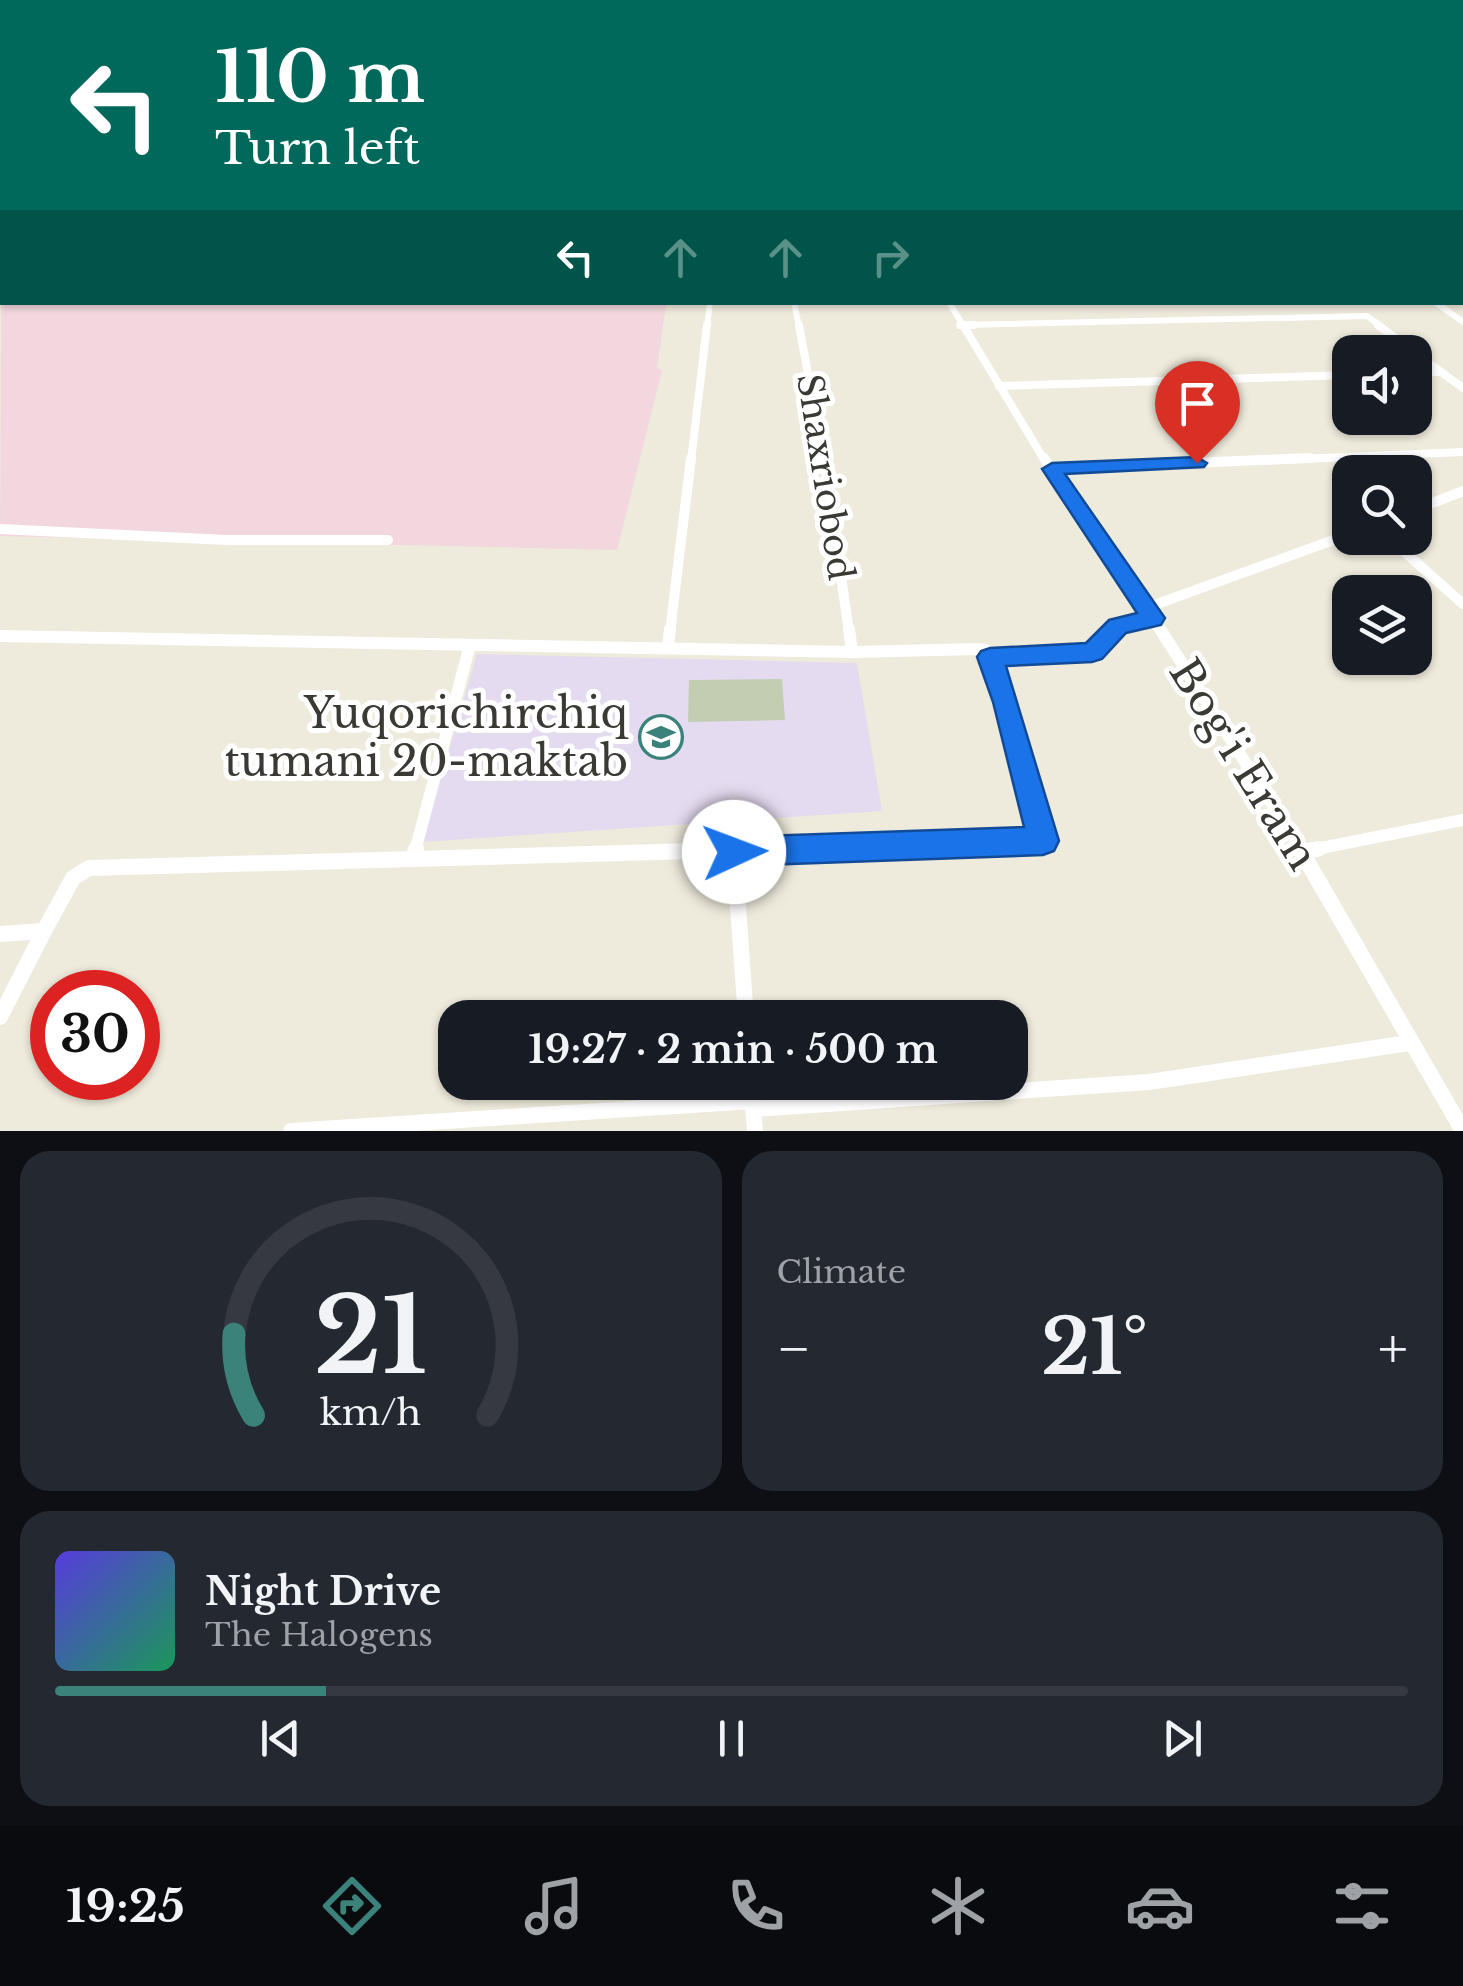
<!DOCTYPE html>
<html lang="en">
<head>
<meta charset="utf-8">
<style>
	:root { --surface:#171b24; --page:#242831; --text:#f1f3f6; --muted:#9ea1a6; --line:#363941; --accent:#3b827b }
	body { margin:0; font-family:"Libre Baskerville",serif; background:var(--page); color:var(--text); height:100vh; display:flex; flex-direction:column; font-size:38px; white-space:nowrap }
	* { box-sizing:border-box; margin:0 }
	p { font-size:32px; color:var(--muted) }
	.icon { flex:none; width:55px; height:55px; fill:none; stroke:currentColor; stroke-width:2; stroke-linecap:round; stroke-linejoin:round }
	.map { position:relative; height:1131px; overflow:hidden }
	.details { display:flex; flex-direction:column; gap:20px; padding:20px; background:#0d0f14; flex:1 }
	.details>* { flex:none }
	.banner { position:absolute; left:0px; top:0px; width:1465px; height:305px; box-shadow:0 2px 8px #0004; background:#00695c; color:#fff; overflow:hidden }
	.tools { position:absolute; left:1332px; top:335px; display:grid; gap:20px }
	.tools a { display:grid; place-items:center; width:100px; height:100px; border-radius:20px; background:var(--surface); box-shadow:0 2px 8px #0004; font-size:50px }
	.speed { position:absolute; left:30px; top:970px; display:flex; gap:20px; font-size:50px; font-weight:700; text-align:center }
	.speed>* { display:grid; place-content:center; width:130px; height:130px; border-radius:50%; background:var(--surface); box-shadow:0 2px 8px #0004; line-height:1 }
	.speed .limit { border:15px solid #d22; background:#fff; color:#111 }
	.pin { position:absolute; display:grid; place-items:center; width:85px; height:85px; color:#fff; margin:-102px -42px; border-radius:50% 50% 50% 0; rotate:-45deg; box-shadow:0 0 10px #0007 }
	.pin .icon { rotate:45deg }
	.me { position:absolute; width:110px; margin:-55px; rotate:88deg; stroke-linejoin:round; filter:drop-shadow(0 0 8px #0008) }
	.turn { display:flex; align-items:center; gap:35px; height:210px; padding:0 50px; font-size:45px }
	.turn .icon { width:130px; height:130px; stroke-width:2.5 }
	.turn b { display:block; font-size:70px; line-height:85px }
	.lanes { display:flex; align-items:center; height:95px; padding:0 50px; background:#0003; justify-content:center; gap:50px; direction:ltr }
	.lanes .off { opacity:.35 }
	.big { font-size:75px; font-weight:700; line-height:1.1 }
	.details .widget { flex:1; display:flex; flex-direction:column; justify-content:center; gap:15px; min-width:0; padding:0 35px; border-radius:30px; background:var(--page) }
	.details .dial { align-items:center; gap:0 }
	.dial svg { height:260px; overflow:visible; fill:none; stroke:var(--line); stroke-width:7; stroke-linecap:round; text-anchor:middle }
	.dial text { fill:var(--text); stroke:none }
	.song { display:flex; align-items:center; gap:30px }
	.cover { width:120px; height:120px; border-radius:15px; background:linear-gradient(135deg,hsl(250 70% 55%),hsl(150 70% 35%)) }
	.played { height:10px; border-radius:5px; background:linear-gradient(90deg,var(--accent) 20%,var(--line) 20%) }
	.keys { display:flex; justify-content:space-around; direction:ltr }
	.heat { display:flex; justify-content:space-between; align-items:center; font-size:55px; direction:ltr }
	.details .tiles { flex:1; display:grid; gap:20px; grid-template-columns:1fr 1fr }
	.widget:last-child { grid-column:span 2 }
	.trip { position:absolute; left:438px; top:1000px; width:590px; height:100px; border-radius:30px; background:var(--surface); box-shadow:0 2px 8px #0004; font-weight:700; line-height:100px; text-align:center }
	.tab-bar { display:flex; height:160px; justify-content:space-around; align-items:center; background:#090b0e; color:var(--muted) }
	.tab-bar .icon { width:70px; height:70px }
	.tab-bar .active { color:var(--accent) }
	.tab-bar b { font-size:45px; color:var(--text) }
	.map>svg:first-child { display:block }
</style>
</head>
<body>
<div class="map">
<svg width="1463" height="1131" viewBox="0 0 1463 1131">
	<rect width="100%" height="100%" fill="#eeeadc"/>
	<path fill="#f2d8de" d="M2 194V302L666 305 657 368 662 370 617 550 0 536Z"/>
	<path fill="#e5dbf0" d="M477 654 857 663 882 811 422 842Z"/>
	<path fill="#c2cdb2" d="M782 679 785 720 688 722 689 680Z"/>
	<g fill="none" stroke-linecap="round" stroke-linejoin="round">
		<path fill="#8496b2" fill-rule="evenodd" d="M1462 171H1463V175H1462Z"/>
		<path stroke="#fff" stroke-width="6" d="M631 302H670
			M794 302 799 327
			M949 302 964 327
			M1435 302 1463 322
			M960 325 1367 316 1382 327
			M707 327 710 302"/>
		<path stroke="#fff" stroke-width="8" d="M799 325 824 461
			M960 325H974
			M963 325 1045 461
			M1378 325 1414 352
			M1415 353 1463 388
			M1415 373 1439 372
			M999 386 1350 375
			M691 461 707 325
			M1250 461 1463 452"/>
		<path stroke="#fff" stroke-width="10" d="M824 458 849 632
			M1044 458 1161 632
			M1051 469 1310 458
			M1415 510 1463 491
			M0 529 227 540H388
			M1389 538 1463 604
			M1146 608 1350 534
			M670 632 691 458
			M1112 632 1118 626 1152 618"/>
		<path stroke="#fff" stroke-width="12" d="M849 629 852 652
			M1160 629 1302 851
			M0 636 852 652 977 649 986 650 990 657 1093 652 1115 629
			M668 646 670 629
			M415 851 470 645
			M680 851 1043 841 1038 811 990 657
			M1306 851 1463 820"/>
		<path stroke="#fff" stroke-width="16" d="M1300 849 1463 1131
			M734 852 746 1018
			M1302 852 1318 849
			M413 859 416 849
			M0 934 44 931 73 878 89 868 768 849
			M0 1017 44 931
			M751 1082 755 1131
			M753 1109 1149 1082 1409 1043
			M291 1131 753 1101"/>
	</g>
	<linearGradient id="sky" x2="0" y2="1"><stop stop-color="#80a8d2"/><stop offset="0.47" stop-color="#f7f6ef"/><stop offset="1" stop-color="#f7f6ef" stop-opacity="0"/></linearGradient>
	<rect width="1463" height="299" fill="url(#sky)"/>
	<path fill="#1a73e8" stroke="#114b97" stroke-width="2.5" d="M1197 457 1207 463 1204 467 1065 474 1165 618 1161 625 1126 633 1102 659 1092 662 1006 666 1059 841 1054 851 1043 855 734 866 722 862 718 852 722 841 734 837 1024 827 993 702 977 657 981 651 990 648 1086 643 1109 620 1137 613 1042 469 1052 463Z"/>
	<defs>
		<g id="school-ring" transform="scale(2.25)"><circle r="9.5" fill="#fff" stroke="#3b827b" stroke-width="1.5"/><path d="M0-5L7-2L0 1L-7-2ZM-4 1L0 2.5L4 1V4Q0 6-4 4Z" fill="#3b827b"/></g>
	</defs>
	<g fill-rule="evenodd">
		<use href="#school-ring" x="661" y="737"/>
	</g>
	<g text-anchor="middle" stroke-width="10" stroke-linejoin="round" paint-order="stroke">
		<g font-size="35" fill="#3b3934" stroke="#fff">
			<text transform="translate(825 477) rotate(81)" y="12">Shaxriobod</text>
		</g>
		<g font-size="42" fill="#3b3934" stroke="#fff" text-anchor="end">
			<text x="628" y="728">Yuqorichirchiq<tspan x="628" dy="48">tumani 20-maktab</tspan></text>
		</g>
		<g font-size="42" fill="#3b3934" stroke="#fff">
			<text transform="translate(1244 764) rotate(58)" y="15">Bog'i Eram</text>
		</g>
	</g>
</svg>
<div class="tools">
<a><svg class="icon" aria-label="sound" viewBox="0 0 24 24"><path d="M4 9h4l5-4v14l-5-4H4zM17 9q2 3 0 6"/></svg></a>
<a><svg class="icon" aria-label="search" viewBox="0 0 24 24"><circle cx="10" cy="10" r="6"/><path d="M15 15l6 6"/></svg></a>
<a><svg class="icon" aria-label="layers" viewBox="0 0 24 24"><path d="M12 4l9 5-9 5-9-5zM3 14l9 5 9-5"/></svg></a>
</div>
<div class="speed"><div class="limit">30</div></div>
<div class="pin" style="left:1197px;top:463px;background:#d93025"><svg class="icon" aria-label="arrive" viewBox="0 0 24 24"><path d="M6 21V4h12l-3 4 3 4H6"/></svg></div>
<svg class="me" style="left:734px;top:852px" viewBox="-20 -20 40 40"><circle r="19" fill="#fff"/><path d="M0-13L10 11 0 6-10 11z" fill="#1a73e8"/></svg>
<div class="trip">19:27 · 2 min · 500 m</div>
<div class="banner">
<div class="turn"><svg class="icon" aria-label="left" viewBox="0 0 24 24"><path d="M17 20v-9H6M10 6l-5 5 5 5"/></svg><div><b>110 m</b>Turn left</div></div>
<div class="lanes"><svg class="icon" aria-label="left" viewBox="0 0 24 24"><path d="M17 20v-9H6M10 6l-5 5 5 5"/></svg><svg class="icon off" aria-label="ahead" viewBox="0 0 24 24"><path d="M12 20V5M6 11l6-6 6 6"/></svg><svg class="icon off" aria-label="ahead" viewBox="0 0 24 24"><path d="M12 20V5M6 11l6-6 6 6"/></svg><svg class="icon off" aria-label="right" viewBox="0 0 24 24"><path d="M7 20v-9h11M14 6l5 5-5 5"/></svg></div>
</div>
</div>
<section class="details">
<div class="tiles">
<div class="widget dial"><svg viewBox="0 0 100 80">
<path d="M14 69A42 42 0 1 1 86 69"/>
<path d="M14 69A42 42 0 0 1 8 44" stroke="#3b827b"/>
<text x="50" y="56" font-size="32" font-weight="700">21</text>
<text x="50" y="72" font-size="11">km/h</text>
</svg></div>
<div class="widget"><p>Climate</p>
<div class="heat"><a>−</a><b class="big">21°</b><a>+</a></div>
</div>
<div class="widget">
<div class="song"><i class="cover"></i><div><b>Night Drive</b><p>The Halogens</p></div></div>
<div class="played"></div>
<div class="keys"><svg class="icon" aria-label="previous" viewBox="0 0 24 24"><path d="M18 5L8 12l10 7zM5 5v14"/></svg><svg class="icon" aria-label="pause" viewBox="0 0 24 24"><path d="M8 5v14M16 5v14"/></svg><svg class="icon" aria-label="next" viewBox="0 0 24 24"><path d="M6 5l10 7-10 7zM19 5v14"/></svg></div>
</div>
</div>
</section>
<nav class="tab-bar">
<b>19:25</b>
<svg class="icon active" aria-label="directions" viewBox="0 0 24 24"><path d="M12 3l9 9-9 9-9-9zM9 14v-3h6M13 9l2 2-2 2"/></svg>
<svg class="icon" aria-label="music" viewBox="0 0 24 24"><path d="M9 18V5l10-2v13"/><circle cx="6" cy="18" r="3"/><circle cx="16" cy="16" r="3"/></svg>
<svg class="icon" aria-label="phone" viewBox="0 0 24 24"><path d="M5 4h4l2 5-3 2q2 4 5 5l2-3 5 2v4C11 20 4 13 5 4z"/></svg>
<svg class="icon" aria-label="climate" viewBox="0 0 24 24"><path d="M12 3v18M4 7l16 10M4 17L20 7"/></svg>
<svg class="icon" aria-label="car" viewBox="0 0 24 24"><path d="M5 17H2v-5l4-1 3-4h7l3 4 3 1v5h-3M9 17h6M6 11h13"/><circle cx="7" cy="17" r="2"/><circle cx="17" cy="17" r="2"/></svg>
<svg class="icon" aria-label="filters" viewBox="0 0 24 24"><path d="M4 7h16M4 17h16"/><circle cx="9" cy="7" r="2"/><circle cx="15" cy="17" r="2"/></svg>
</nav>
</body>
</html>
